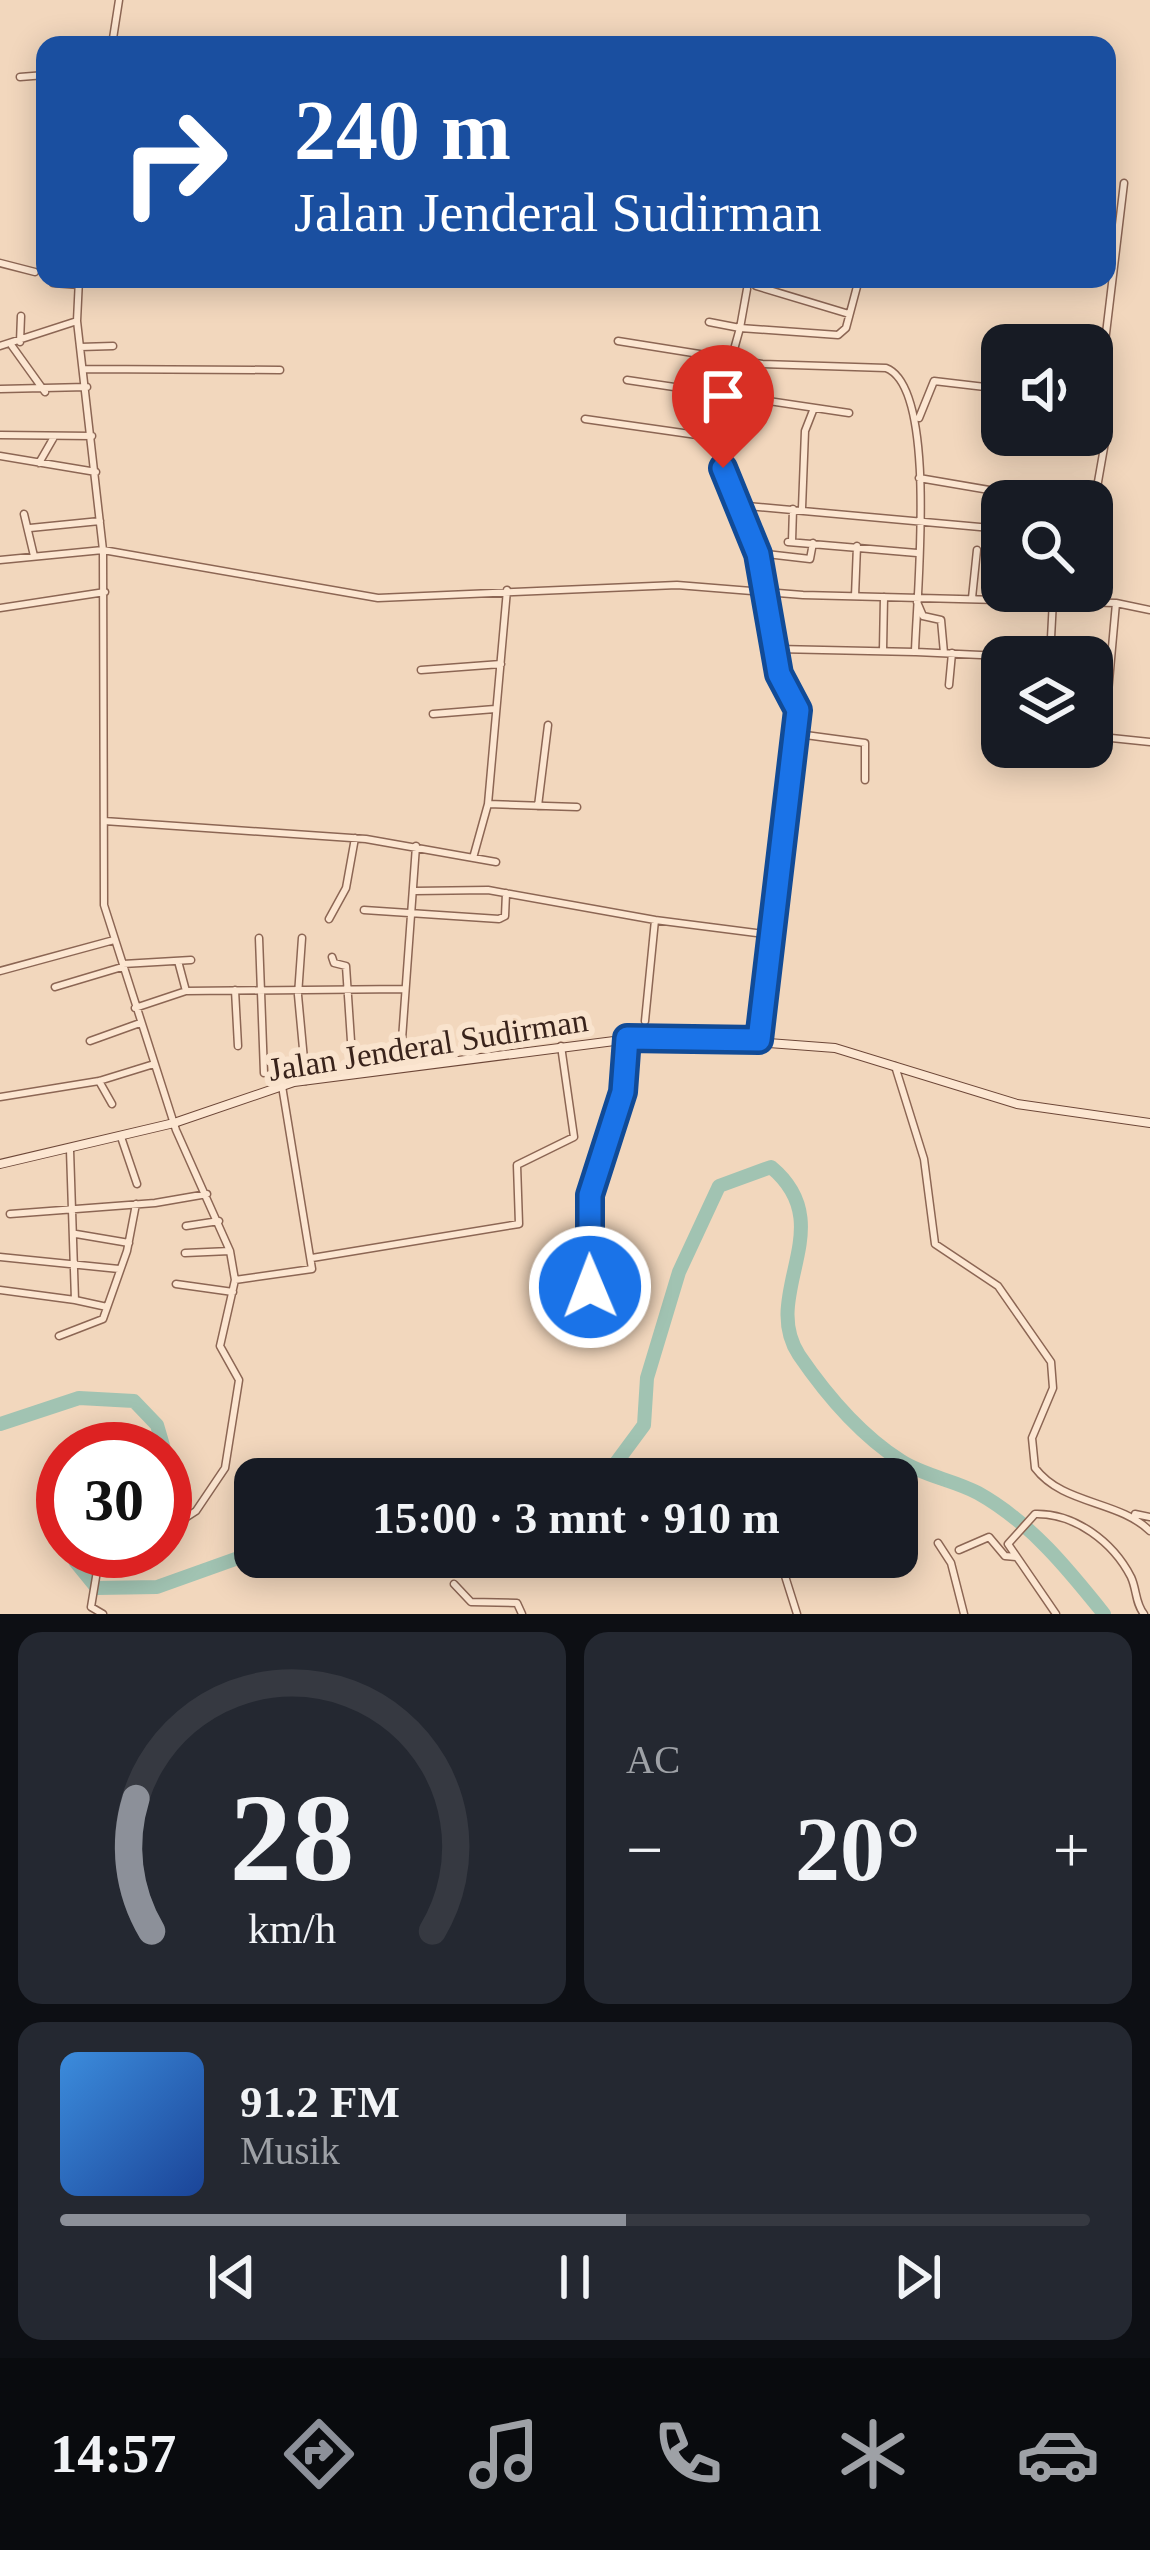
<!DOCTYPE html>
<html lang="id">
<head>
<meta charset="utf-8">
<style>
	:root { --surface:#171b24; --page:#242831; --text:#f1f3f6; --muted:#9ea1a6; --line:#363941; --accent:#8c9099 }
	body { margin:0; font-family:Georgia,serif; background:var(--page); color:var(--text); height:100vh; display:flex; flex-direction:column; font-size:45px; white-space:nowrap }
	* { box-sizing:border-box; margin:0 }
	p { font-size:39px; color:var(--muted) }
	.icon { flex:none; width:66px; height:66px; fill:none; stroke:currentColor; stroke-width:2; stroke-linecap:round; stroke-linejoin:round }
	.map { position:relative; height:1614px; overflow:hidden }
	.panel { display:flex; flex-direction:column; gap:18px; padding:18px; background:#0d0f14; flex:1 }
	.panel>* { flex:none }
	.hud { position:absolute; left:36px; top:36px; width:1080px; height:252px; border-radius:24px; box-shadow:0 6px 30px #0003; background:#1a4fa0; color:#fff; overflow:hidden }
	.fabs { position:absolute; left:981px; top:324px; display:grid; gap:24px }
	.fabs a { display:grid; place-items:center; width:132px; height:132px; border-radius:24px; background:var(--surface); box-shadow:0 6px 30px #0003; font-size:60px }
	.speed { position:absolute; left:36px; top:1422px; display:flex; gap:24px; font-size:60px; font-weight:700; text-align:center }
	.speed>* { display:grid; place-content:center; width:156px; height:156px; border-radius:50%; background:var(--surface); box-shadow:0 6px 30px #0003; line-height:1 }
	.speed .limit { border:18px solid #d22; background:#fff; color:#111 }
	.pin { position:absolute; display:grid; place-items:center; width:102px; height:102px; color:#fff; margin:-123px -51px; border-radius:50% 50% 50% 0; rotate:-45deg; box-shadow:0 0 12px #0007 }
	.pin .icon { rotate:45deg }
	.me { position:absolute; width:132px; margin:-66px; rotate:359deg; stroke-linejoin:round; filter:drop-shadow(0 0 9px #0008) }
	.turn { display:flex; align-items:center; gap:42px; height:252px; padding:0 60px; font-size:54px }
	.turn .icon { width:156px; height:156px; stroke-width:2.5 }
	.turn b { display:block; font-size:84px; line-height:102px }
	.big { font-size:90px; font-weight:700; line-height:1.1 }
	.panel .card { flex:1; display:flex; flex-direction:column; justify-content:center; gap:18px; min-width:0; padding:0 42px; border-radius:24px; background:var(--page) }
	.panel .dial { align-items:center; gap:0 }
	.dial svg { height:312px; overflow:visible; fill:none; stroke:var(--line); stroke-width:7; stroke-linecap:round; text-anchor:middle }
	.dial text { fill:var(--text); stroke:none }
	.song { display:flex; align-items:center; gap:36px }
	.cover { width:144px; height:144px; border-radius:18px; background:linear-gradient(135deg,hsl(210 70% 55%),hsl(220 70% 35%)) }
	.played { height:12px; border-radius:6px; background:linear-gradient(90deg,var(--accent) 55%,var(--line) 55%) }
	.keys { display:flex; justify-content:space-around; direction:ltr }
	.heat { display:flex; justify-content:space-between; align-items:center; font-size:66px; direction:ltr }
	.panel .tiles { flex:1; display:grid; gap:18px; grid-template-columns:1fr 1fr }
	.card:last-child { grid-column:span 2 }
	.trip { position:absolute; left:234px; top:1458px; width:684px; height:120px; border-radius:24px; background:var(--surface); box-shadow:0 6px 30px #0003; font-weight:700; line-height:120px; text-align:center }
	.menu { display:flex; height:192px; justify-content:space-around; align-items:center; background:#090b0e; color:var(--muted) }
	.menu .icon { width:84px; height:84px }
	.menu .current { color:var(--accent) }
	.menu b { font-size:54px; color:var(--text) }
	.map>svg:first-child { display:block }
</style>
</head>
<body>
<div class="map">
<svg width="1150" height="1614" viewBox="0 0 1150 1614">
	<rect width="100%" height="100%" fill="#f2d7bd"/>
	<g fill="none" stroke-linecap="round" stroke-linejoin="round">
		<path stroke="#a1c3b2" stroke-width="14" d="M0 1424 79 1398 134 1401 157 1425 164 1449
			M165 1453V1479
			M595 1479 610 1471 644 1425 647 1378 679 1272 719 1186 771 1167C842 1226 759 1294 799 1355 827 1396 859 1434 901 1461 924 1476 954 1480 978 1493 1030 1522 1068 1569 1104 1614
			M77 1551 75 1561 97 1588 157 1587 255 1552"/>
		<g stroke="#8c6654" stroke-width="9">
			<path id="street" d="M112 45 119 0
				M20 77 45 75
				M0 263 35 272
				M79 279 77 321 103 550 104 905 176 1130 230 1251 235 1280 220 1346 239 1380 225 1468 196 1511 165 1531
				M53 283 79 285
				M756 286 849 314
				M709 322 740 328 747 289
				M618 341 762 364 886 368C939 388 916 601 915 652L777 649
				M20 342 21 316
				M0 346 77 321
				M12 346 45 392
				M80 347 113 346
				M83 369 280 370
				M627 380 849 413
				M0 389 87 387
				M919 418 934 381 1002 389
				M585 419 718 438
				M0 435 92 436
				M0 456 96 472
				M39 463 54 437
				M919 478 1036 498
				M736 505 1002 529
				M802 508 805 431 814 408
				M24 514 34 556
				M1092 516 1105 442 1102 367 1124 183
				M30 528 100 521
				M792 541 793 509
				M788 542 917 553
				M758 553 810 559 813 543
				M0 560 103 550 378 598 677 585 803 595 1116 603 1150 610
				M855 596 857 546
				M972 598 977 550
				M917 602 923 616 941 620 944 653
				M0 608 105 592
				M883 650 884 597
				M916 652 1026 657
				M1050 657 1053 600
				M1092 663 1110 665
				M421 670 501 664
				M949 685 952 653
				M433 714 495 709
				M798 734 865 743V780
				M1092 736 1150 742
				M1104 737 1116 603
				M488 804 577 807
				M538 806 548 725
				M104 821 366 839 496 862
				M473 858 488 804 507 590
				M415 891 488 890 655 920
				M364 910 499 919 505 916 506 893
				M329 919 346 888 355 838
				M259 938 264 1073
				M302 938 298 995 306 1081
				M332 957 334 963 346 966 351 1041
				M178 961 186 991
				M123 964 191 960
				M0 971 114 940
				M55 987 122 967
				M235 990 238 1046
				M135 1008 186 991 405 989
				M645 1021 655 920 772 935
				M759 1040 798 710 781 681 758 553 720 453 721 396 740 328 838 335 846 328 859 279
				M90 1041 140 1023
				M895 1066 924 1159 935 1244 998 1286 1051 1362 1053 1388 1032 1438 1035 1468C1063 1505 1118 1500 1150 1531
				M400 1067 416 846
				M99 1081 112 1104
				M0 1097 99 1081 154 1064
				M121 1137 137 1184
				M10 1214 155 1203 207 1194
				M186 1226 219 1221
				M76 1234 129 1243
				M185 1253 230 1251
				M0 1257 119 1269
				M312 1258 519 1224 517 1165 574 1137 561 1046
				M235 1280 312 1269 282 1086
				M176 1284 233 1292
				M589 1287 590 1195 623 1092 627 1039
				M0 1290 75 1300 70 1150
				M75 1300 107 1307
				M59 1336 103 1319 127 1251 136 1204
				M1135 1514 1150 1517
				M938 1543 951 1563 964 1614
				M959 1550 989 1537 1005 1556 1016 1557
				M779 1557 797 1614
				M784 1574 824 1565 826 1557
				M454 1584 471 1602 517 1603 522 1614
				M103 1614 91 1607 99 1559 116 1551
				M1056 1614 1008 1544 1035 1514C1075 1513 1113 1542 1131 1577 1137 1590 1135 1603 1144 1614"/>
		</g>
		<g stroke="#6d4738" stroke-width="10">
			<path id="secondary" d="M0 1164 174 1123 294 1082 661 1035 835 1048 1017 1104 1150 1123"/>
		</g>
		<use href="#street" stroke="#fce6d1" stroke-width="6"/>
		<use href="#secondary" stroke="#fce6d1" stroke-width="8"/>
	</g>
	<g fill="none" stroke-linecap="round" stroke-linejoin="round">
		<g stroke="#114b97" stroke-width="30">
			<path id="route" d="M590 1287V1195L623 1092 627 1038 759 1040 798 710 779 674 758 554 723 468"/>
		</g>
		<use href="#route" stroke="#1a73e8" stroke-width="21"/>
	</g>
	<g text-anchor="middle" stroke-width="12" stroke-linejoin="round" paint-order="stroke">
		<g font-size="33" fill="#39231b" stroke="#f9e3cd">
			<text transform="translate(428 1044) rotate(-9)" y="12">Jalan Jenderal Sudirman</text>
		</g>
	</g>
</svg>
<div class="fabs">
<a><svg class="icon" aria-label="sound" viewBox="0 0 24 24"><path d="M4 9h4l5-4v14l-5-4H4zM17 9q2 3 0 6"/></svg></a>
<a><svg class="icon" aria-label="search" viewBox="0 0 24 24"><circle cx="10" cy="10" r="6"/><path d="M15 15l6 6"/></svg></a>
<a><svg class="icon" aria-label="layers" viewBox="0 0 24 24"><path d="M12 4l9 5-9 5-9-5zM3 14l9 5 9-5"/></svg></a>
</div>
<div class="speed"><div class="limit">30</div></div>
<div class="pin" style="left:723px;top:468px;background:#d93025"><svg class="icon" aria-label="arrive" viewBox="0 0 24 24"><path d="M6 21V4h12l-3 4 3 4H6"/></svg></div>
<svg class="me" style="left:590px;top:1287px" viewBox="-20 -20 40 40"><circle r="17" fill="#1a73e8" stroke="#fff" stroke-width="3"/><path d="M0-11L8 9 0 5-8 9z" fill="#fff"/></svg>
<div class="trip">15:00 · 3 mnt · 910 m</div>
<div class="hud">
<div class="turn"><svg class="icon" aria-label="right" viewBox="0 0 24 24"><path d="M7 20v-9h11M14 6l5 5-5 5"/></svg><div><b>240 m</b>Jalan Jenderal Sudirman</div></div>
</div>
</div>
<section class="panel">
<div class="tiles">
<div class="card dial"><svg viewBox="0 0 100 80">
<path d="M14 69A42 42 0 1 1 86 69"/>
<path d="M14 69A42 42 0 0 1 10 35" stroke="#8c9099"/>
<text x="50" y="56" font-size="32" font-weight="700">28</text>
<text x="50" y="72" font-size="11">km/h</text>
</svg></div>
<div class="card"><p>AC</p>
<div class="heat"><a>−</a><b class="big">20°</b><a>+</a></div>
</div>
<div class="card">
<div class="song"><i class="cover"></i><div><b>91.2 FM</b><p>Musik</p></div></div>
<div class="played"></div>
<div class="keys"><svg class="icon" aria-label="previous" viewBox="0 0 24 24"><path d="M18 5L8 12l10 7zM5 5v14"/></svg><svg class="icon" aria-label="pause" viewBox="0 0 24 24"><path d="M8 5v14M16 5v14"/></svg><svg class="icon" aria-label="next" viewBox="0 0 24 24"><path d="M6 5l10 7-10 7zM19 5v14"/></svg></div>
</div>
</div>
</section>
<nav class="menu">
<b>14:57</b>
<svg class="icon current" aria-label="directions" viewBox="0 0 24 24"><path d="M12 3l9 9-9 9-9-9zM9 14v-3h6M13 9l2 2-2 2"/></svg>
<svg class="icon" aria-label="music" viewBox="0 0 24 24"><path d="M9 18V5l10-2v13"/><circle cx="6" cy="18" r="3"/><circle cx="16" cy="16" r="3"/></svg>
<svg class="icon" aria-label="phone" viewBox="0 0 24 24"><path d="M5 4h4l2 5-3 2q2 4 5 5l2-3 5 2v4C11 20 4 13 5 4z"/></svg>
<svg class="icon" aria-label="climate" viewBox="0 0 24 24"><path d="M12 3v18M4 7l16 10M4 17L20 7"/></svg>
<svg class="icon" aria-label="car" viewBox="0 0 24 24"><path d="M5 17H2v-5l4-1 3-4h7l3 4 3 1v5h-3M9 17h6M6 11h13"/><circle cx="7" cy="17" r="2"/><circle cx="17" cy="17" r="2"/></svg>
</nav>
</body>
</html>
